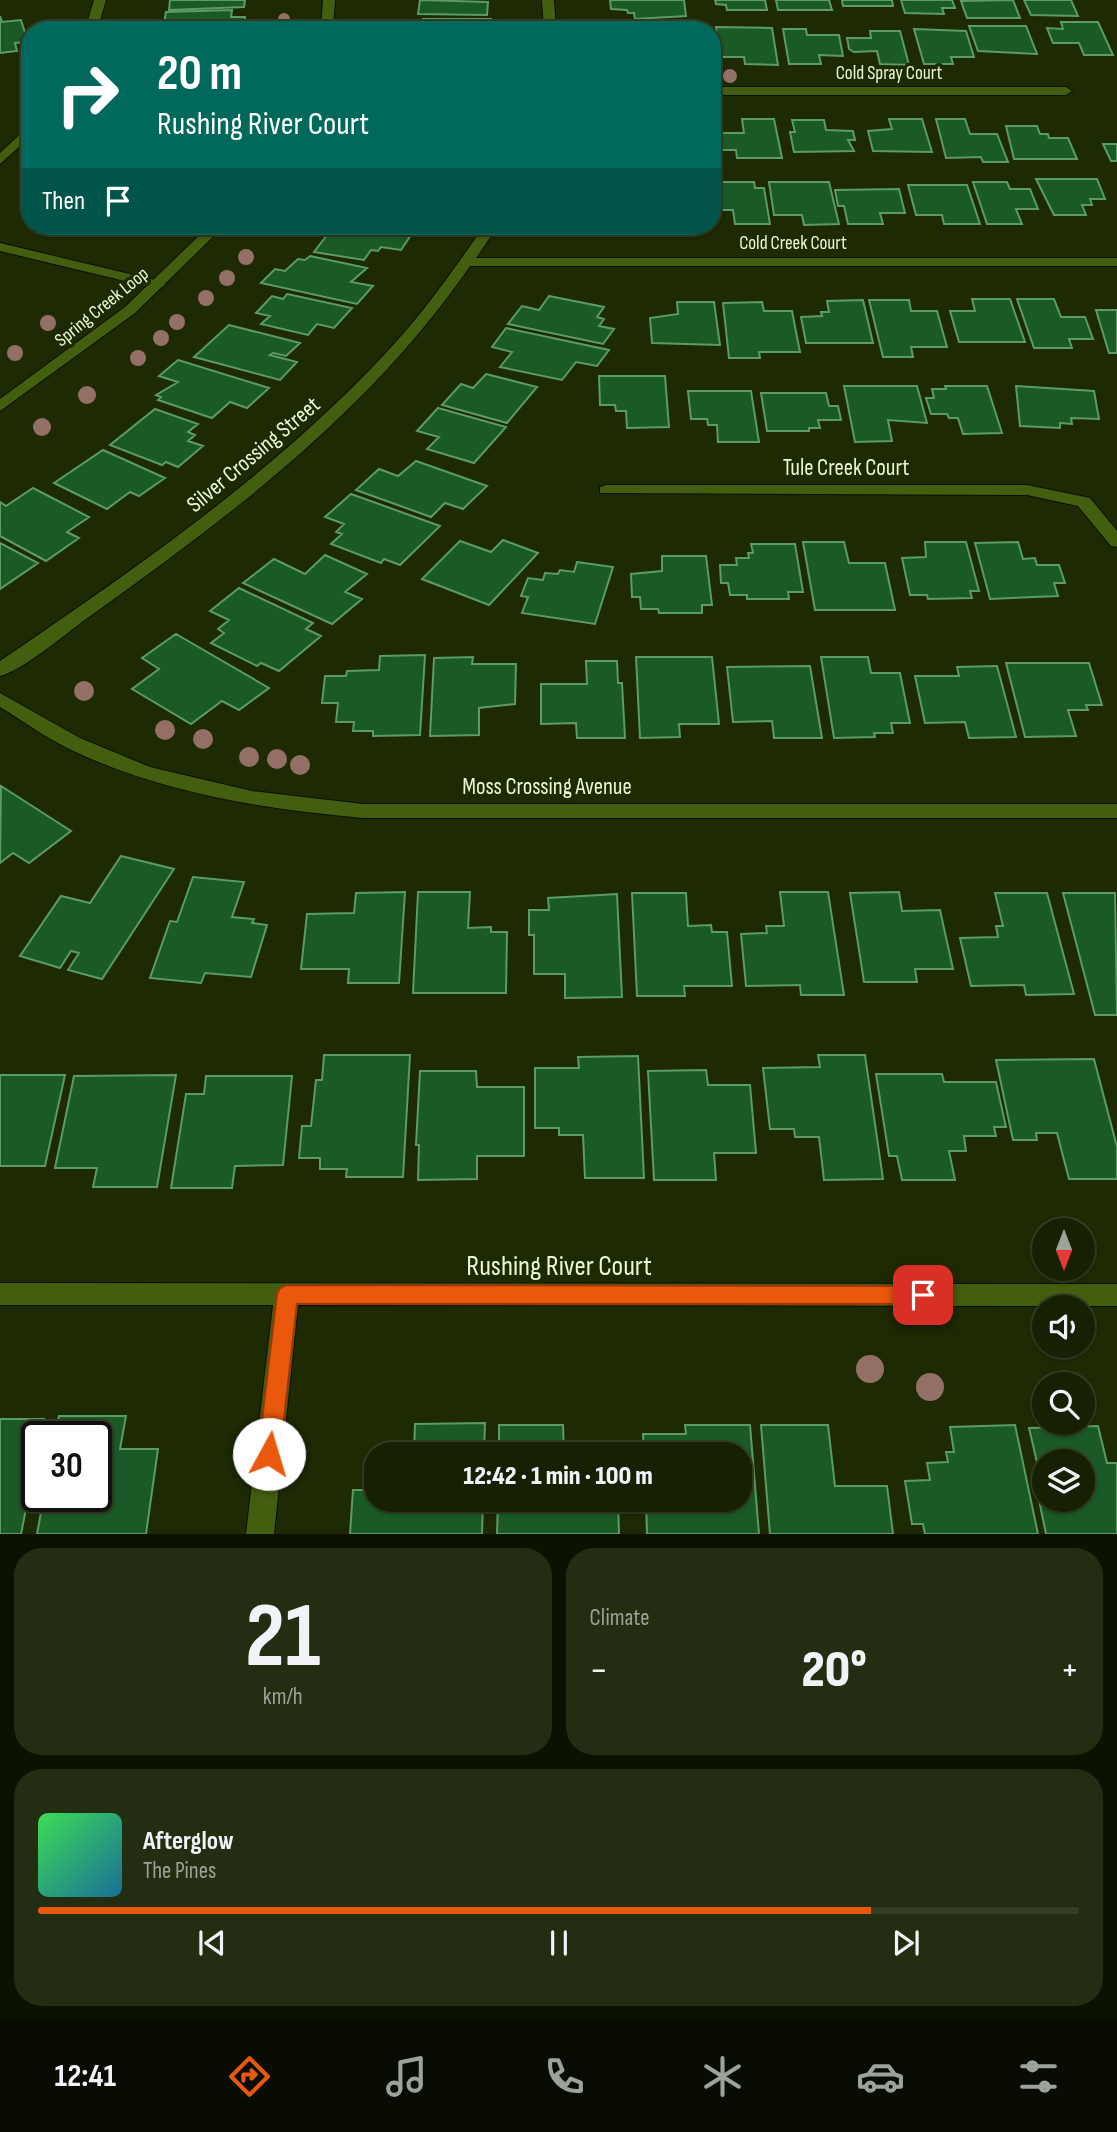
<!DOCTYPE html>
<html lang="en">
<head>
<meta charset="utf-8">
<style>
	:root { --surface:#162002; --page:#232d11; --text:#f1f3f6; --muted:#9ea399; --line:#353e24; --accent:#ea580c }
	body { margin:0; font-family:"Sofia Sans Condensed",sans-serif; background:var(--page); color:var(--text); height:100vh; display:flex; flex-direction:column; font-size:26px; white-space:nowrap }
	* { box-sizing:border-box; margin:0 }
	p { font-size:23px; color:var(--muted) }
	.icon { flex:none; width:38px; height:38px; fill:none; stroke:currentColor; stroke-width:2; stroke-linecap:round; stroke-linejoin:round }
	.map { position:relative; height:1534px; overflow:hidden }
	.sheet { display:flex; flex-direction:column; gap:14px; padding:14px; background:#0c1201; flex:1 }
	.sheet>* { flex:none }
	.guide { position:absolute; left:21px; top:21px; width:700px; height:214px; border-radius:28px; box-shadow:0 2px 5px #0004,0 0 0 2px var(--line); background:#00695c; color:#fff; overflow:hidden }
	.needle { width:46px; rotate:180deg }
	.controls { position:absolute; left:1032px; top:1218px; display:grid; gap:14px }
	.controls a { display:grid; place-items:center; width:63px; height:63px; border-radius:50%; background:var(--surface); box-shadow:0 2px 5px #0004,0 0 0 2px var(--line); font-size:35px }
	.speed { position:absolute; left:21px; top:1421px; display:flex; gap:14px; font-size:35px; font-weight:700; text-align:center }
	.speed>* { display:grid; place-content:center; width:91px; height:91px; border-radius:50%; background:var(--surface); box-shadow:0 2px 5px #0004,0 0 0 2px var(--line); line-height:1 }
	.speed .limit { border:4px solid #111; border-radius:10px; background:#fff; color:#111 }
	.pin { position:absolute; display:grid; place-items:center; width:60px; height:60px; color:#fff; margin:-30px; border-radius:14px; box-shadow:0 4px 10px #0006 }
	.me { position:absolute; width:77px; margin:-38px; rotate:6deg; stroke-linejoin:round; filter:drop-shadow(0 0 5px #0008) }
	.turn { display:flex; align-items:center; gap:24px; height:147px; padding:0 21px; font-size:32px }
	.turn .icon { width:91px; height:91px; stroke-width:2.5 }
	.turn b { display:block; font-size:49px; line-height:60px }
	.then { display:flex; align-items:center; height:66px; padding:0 21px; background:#0003; gap:14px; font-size:26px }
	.big { font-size:52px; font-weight:800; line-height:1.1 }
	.sheet .widget { flex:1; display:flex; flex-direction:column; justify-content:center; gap:10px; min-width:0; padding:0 24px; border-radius:28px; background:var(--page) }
	.sheet .dial { align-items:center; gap:0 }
	.dial b { font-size:91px; line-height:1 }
	.song { display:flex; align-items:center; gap:21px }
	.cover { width:84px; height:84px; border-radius:10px; background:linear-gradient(135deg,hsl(130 70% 55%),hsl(200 70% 35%)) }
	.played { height:7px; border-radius:4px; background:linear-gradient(90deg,var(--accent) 80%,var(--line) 80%) }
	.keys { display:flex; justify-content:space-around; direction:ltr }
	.heat { display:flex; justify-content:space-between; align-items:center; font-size:38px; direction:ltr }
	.sheet .tiles { flex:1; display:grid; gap:14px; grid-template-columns:1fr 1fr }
	.widget:last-child { grid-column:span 2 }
	.trip { position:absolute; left:364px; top:1442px; width:388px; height:70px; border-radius:28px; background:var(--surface); box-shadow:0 2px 5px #0004,0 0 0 2px var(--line); font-weight:800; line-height:70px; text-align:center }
	.tabs { display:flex; height:112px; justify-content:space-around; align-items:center; background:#090d01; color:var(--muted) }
	.tabs .icon { width:49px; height:49px }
	.tabs .active { color:var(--accent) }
	.tabs b { font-size:32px; color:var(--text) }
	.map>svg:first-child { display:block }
</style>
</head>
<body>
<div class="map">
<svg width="1117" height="1534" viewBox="0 0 1117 1534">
	<rect width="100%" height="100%" fill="#1d2a03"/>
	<path fill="#195a26" stroke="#5c9b63" stroke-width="2" fill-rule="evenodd" d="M170 0H245L244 7 169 10Z
		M420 0 488 2 487 15 418 14Z
		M610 0H684L686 16 635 19 634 13H628L627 10 611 9Z
		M715 0H765L767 10H727L726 5 716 4Z
		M776 0H829L832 10H778Z
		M842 0H892L893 6H843Z
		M901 0H952L955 8H942L944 14 905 13Z
		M1013 0 1020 18H967L961 1Z
		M1024 0H1071L1078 16 1031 15Z
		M232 10 231 17H245L244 30H190L180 28V24L164 25 166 12Z
		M0 16 2 22 21 20 28 42 15 43 17 51 0 53Z
		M423 19H491V30H422Z
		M1061 22H1098L1113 55H1084L1079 43H1053L1047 28 1063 29Z
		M636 23 695 24V30H636Z
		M969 26H1026L1037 54 978 51Z
		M716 27 772 28 778 65 745 64 744 57H719Z
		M783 29H806L807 35H839L843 56 819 55 821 64H789Z
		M914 29 966 31 974 57H951L953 64H924Z
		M870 31H900L909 65 880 64 877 51 854 52 849 49 847 38H871Z
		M742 119H774L782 158H737L736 150H721L718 133H744Z
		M889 119H922L932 152 873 151 868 131 892 129Z
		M936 119H965L970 134H997L1008 162H983L981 157 946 158Z
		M792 120H824L826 130 853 131 855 140H848L854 151 794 152 790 132H795Z
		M1006 126H1037L1040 134H1048L1049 138H1068L1077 159H1014Z
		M1103 144H1117V161H1111Z
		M1036 179H1097L1105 199H1090L1092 205H1082L1086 215H1054Z
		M712 182H754L755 188H764L770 224H735L733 210H712Z
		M769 182H829L839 224 804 225 802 215H774Z
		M973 182H1007L1010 189H1030L1038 209H1016L1022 224H987Z
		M908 185H967L980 224H944L942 215H916Z
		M899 189 905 213H880L883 224H848L844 206H838L835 190Z
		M334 226H367L413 232 401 250 381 247 378 251 371 250 364 260 314 252Z
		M596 226H659L660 236H596Z
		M310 256 367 268 351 282 373 286 357 304 261 283 275 269 285 271 298 259 305 260Z
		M287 294 352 308 334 328 317 324 308 335 261 324 270 316 256 313 272 296 283 299Z
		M549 296 604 307 597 317 604 319 599 326 614 329 603 344 508 324 522 306 539 310Z
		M972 299H1010L1025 342H959L950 311H975Z
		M1017 299H1054L1061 317H1085L1093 339H1069L1072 348H1034Z
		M863 300 873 343H806L801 317 822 316 821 312H829L827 301Z
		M869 300H909L911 311H937L947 347H911L913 357H883Z
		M677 302H714L720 345 652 343 650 318 678 314Z
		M762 302 764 311H792L800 352H759L760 358H729L723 303Z
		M1096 310H1117V353H1109Z
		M229 325 300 343 286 356 273 353 270 355 297 362 280 380 194 357Z
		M506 328 609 350 597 366 576 362 562 380 500 367 512 352 492 347Z
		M178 360 269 388 247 408 230 402 212 418 158 400 161 397 156 395 178 382 159 376Z
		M486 374 537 387 507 423 442 405 461 384 473 388Z
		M599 376H665L669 427 627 428 626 411H616L615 405H600Z
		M844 386H917L927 423 888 420 892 441 855 442Z
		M945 386H987L1002 433 963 434 958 418H949L947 414H931L926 398H934L932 389H946Z
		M1016 386 1094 391 1099 419 1071 418 1072 424 1060 423V428L1020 426Z
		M688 391H751L759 442H718L717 425H708L707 419H691Z
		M761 393H826L829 406H838L841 420H818L820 428H809V431H767Z
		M438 408 506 427 474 463 427 449 439 437 417 431Z
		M155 409 198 424 188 432 195 435 188 441 203 446 178 467 166 462 162 465 110 445Z
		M103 450 165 478 139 496 130 492 107 509 54 483Z
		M416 461 487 486 463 509 445 503 431 517 356 490 379 469 398 476Z
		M33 488 89 517 67 532 79 538 46 561 0 536V502L6 506Z
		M351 494 440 526 400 565 384 559 381 563 331 544 342 534 336 532 344 524 325 517Z
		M503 540 538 553 489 605 422 579 460 541 491 552Z
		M803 542H844L849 563H885L895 610H815Z
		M925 542H966L979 591H970L972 598 928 599 927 595H910L902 558 926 557Z
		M1018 542 1023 559 1035 558 1037 565H1059L1065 583H1054L1058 596 990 599 975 543Z
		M0 543 38 563 0 589Z
		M751 544H795L803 592H788L789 599H747V595H730L728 583H721L720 565H737L736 558H749L748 553H753Z
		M325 555 367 574 345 592 362 599 332 624 243 583 274 559 305 574Z
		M662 556H706L712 605H702V613H659L658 609H641L640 597H632L631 574 662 571Z
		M577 562 613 567 595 624 522 613 528 597 521 596 528 578 543 580 545 573 558 574 560 570 574 572Z
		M239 588 313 623 306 629 321 636 279 671 261 663 257 666 211 643 224 633 218 629 229 620 210 611Z
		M176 634 269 688 239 710 222 701 191 724 132 689 159 669 142 658Z
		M425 655 420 735 373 736V731H353L354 722H336L338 703H322L325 676H346L347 671 379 670 380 656Z
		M473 657 472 664H516L515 704 479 708V735L430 736 434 658Z
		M636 657H712L719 724H679L680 737 640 738Z
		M821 657H868L871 673H900L910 723H891L893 733H874L875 737 834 738Z
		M586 661H617L618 683H622L625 738H577L576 723 541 724V684H587Z
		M1006 663H1089L1102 705H1086L1088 710H1068L1076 736 1025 737Z
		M810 666 822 738H774L772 721 733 722 727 667Z
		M997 666 1016 737 969 738 965 722 925 723 915 676H959L957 667Z
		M1 786 71 831 29 863 13 853 0 863Z
		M121 856 174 869 102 979 68 970 79 953 71 951 60 968 20 956 61 896 90 903Z
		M193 877 244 882 232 917 254 919 252 923 267 925 251 977 205 973 201 983 150 978 170 921 177 922Z
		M405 892 399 983H348L349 969H301L307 914 354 913 356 893Z
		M418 892H470L468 928 491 927V932H507L506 993H413Z
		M780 892H828L844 995H801L800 985 746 986 741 934 767 933 766 926H784Z
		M899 892 902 911 940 910 953 969H915L917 982H864L850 893Z
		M632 893H686L688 926 711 925 712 932H727L732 986H684L685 996H637Z
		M995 893H1047L1074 994 1026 995 1024 985 971 986 960 938 998 937 996 926H1003Z
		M1063 893H1115L1117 1015H1095Z
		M617 894 622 997 565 998V974H534V935H529V910H549L548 898Z
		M324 1055H410L403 1177H346L347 1169H320V1158H299L302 1126H311L316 1080H322Z
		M818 1055H865L883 1179 824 1180 819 1137H795L794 1129H770L763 1068 820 1067Z
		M638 1056 644 1178H585L583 1135H559V1128H535V1068H579L578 1057Z
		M1094 1059 1117 1147V1179H1069L1057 1133H1036L1037 1140H1013L996 1060Z
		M706 1070 708 1085H750L756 1153H714L716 1180H654L648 1071Z
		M420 1071H476L477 1087H524V1156H477V1179L418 1180 419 1145H416Z
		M876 1074H942L944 1082H996L1006 1127H994L996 1136H964L966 1151H949L955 1180H902L897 1156H889Z
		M0 1075H65L45 1166H0Z
		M176 1075 157 1187H93L97 1168H55L74 1076Z
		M206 1076H292L283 1165 235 1166 232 1188H171L186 1094H204Z
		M59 1416H126L120 1449H158L146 1534H37L44 1496H96V1437H55Z
		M0 1419H44L40 1437H37V1454L21 1534H0Z
		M485 1423 484 1454H414L415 1424Z
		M499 1425H563L564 1453 617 1454H499Z
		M685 1425H750L759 1534H647L646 1500H740V1454H644L643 1434H686Z
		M761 1425H828L835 1486H887L893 1534H770Z
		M1015 1425 1038 1534H925L923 1524H912L905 1481 930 1480 927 1463 948 1462 946 1452H954L950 1427Z
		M1098 1426 1107 1463H1117V1534H1046L1033 1471H1039L1029 1428ZM1045 1461H1083V1500H1045Z
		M353 1490H376V1500H483L482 1534H350Z
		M498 1500H618L619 1534H497Z"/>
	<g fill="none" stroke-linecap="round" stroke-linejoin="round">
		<g stroke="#091100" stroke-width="2">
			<path id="minor" d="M94 0H106L97 30H85Z
				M542 0H554L556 30H544Z
				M712 87H1066L1072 91 1066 95H712Z
				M30 125V137L0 164V153Z
				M484 226H498L476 258H1117V266H470C372 409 232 515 93 614 70 630 24 670 0 676V661C135 569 270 476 383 356 421 316 453 271 484 226Z
				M0 243 163 282 165 285 158 289 0 251Z
				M606 485H1027L1090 498 1117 531V547L1111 546 1078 506 1027 495 600 493V487Z
				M0 693 80 738 150 767 252 791 363 804H1117V818H363C262 809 161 793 69 749 45 737 23 721 0 707Z
				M0 1283 1117 1284V1306L298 1305 274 1534H246L273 1305H0Z"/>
		</g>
		<g stroke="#091100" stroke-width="2">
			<path id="tertiary" d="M323 0H335L333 30H321Z
				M209 226H224L135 313 0 411V399L125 307Z"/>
		</g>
		<use href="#minor" fill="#445e10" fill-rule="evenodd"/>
		<use href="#tertiary" fill="#445e10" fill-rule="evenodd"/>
	</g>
	<g fill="#946f65">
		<circle cx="284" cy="19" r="6"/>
		<circle cx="730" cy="76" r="7"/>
		<circle cx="246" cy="257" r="8"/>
		<circle cx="227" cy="278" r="8"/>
		<circle cx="206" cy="298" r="8"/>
		<circle cx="177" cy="322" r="8"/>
		<circle cx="48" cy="323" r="8"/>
		<circle cx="161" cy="338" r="8"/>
		<circle cx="15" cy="353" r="8"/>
		<circle cx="138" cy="358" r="8"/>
		<circle cx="87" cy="395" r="9"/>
		<circle cx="42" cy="427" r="9"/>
		<circle cx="84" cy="691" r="10"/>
		<circle cx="165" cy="730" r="10"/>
		<circle cx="203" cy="739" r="10"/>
		<circle cx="249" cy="757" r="10"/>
		<circle cx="277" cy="759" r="10"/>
		<circle cx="300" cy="765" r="10"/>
		<circle cx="870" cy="1369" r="14"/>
		<circle cx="930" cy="1387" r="14"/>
	</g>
	<path fill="#ea580c" stroke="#983908" stroke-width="2" d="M287 1285 923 1286 931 1288 934 1295 931 1301 923 1304H297L280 1454 277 1461 269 1464 262 1461 258 1454 277 1294 280 1288Z"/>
	<g text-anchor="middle" stroke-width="7" stroke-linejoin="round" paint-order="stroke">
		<g font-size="19" fill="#e9fad4" stroke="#1d2a03">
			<text x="889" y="79">Cold Spray Court</text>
			<text x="793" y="249">Cold Creek Court</text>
			<text transform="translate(101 306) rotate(-39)" y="7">Spring Creek Loop</text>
		</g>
		<g font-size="23" fill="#e9fad4" stroke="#1d2a03">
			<text transform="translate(253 454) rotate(-40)" y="8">Silver Crossing Street</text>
			<text x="846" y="475">Tule Creek Court</text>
			<text x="547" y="794">Moss Crossing Avenue</text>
		</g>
		<g font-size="28" fill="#e9fad4" stroke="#1d2a03">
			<text x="559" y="1275">Rushing River Court</text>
		</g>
	</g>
</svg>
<div class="controls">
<a><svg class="needle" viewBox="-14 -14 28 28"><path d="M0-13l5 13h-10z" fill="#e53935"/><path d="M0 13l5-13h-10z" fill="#9ea399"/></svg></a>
<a><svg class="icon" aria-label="sound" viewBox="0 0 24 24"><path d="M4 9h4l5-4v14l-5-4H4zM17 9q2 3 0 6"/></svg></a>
<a><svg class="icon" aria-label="search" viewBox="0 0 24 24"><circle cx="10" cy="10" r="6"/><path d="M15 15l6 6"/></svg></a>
<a><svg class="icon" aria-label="layers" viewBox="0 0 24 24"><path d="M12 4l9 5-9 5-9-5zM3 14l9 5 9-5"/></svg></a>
</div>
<div class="speed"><div class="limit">30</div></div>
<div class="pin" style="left:923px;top:1295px;background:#d93025"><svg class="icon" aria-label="arrive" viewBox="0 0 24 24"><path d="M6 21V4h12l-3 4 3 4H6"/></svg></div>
<svg class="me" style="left:269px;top:1454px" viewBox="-20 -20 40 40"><circle r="19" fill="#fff"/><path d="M0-13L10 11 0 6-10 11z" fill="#ea580c"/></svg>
<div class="trip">12:42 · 1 min · 100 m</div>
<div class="guide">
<div class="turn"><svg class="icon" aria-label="right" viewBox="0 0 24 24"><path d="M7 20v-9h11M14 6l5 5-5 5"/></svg><div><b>20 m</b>Rushing River Court</div></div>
<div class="then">Then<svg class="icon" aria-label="arrive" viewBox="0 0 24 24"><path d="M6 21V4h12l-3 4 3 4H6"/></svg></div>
</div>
</div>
<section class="sheet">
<div class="tiles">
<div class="widget dial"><b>21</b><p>km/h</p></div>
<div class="widget"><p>Climate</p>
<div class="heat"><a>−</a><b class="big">20°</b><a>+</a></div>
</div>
<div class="widget">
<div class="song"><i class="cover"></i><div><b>Afterglow</b><p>The Pines</p></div></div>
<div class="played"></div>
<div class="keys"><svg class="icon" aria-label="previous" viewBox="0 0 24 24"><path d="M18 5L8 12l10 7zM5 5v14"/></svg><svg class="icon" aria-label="pause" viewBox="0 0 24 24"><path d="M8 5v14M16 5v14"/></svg><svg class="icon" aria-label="next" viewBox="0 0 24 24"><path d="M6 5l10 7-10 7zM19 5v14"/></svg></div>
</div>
</div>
</section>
<nav class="tabs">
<b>12:41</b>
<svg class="icon active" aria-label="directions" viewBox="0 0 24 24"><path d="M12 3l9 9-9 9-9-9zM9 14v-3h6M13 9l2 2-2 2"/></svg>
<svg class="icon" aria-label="music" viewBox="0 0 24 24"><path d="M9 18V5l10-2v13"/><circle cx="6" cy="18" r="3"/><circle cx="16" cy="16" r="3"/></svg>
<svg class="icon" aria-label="phone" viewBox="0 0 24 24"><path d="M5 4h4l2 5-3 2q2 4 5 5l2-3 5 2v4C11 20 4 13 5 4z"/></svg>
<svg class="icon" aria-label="climate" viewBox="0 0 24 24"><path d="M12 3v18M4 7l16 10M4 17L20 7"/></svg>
<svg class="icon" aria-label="car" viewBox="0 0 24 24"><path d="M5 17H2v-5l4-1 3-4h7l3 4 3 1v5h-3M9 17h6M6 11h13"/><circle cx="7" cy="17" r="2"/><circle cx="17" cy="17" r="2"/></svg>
<svg class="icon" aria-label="filters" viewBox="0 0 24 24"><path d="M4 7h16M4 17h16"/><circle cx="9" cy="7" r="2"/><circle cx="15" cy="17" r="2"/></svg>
</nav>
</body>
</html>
